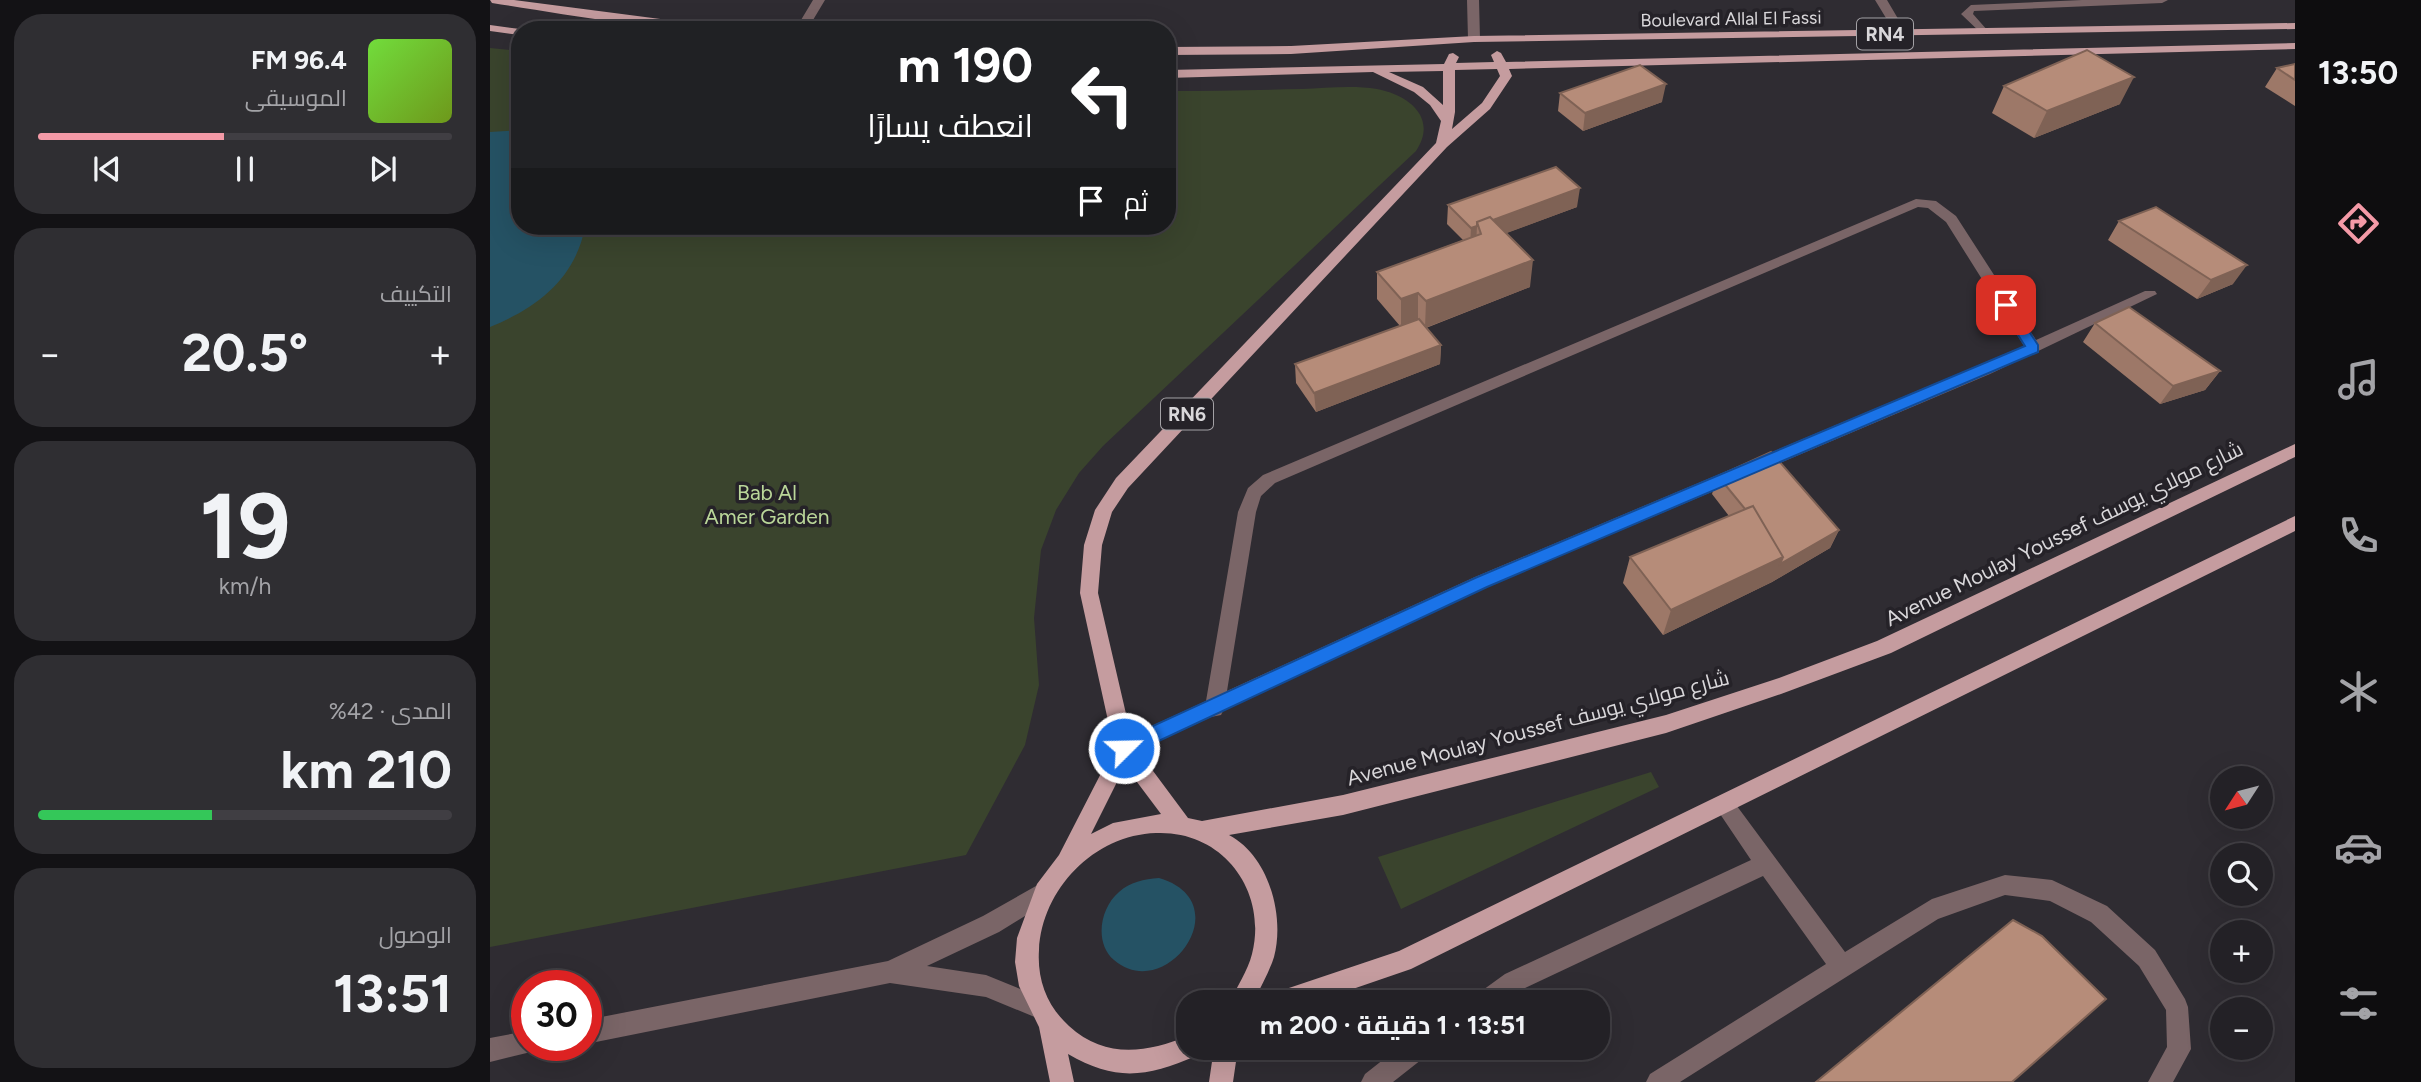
<!DOCTYPE html>
<html lang="ar">
<head>
<meta charset="utf-8">
<style>
	:root { --surface:#232126; --page:#2f2e32; --text:#f1f3f6; --muted:#a3a3a7; --line:#403e43; --accent:#f49aa7 }
	body { margin:0; font-family:Figtree,Cairo,sans-serif; background:var(--page); color:var(--text); direction:rtl; height:100vh; display:flex; flex-direction:column; font-size:26px; white-space:nowrap }
	* { box-sizing:border-box; margin:0 }
	p { font-size:23px; color:var(--muted) }
	.icon { flex:none; width:38px; height:38px; fill:none; stroke:currentColor; stroke-width:2; stroke-linecap:round; stroke-linejoin:round }
	.map { position:relative; flex:1; overflow:hidden; direction:ltr }
	.details { display:flex; flex-direction:column; gap:14px; padding:14px; background:#131215; width:490px }
	.details>* { flex:none }
	.guide { position:absolute; left:21px; top:21px; width:665px; height:214px; border-radius:28px; box-shadow:0 7px 28px #0002,0 0 0 2px var(--line); direction:rtl; background:#202124; color:#fff; overflow:hidden }
	.needle { width:46px; rotate:234deg }
	.buttons { position:absolute; left:1720px; top:766px; display:grid; gap:14px }
	.buttons a { display:grid; place-items:center; width:63px; height:63px; border-radius:50%; background:var(--surface); box-shadow:0 7px 28px #0002,0 0 0 2px var(--line); font-size:35px }
	.speed { position:absolute; left:21px; top:970px; display:flex; gap:14px; font-size:35px; font-weight:700; text-align:center }
	.speed>* { display:grid; place-content:center; width:91px; height:91px; border-radius:50%; background:var(--surface); box-shadow:0 7px 28px #0002,0 0 0 2px var(--line); line-height:1 }
	.speed .limit { border:10px solid #d22; background:#fff; color:#111 }
	.pin { position:absolute; display:grid; place-items:center; width:60px; height:60px; color:#fff; margin:-30px; border-radius:14px; box-shadow:0 4px 10px #0006 }
	.me { position:absolute; width:77px; margin:-38px; rotate:67deg; stroke-linejoin:round; filter:drop-shadow(0 0 5px #0008) }
	.turn { display:flex; align-items:center; gap:24px; height:147px; padding:0 28px; font-size:32px }
	.turn .icon { width:91px; height:91px; stroke-width:2.5 }
	.turn b { display:block; font-size:49px; line-height:60px }
	.then { display:flex; align-items:center; height:66px; padding:0 28px; background:#0003; gap:14px; font-size:26px }
	.big { font-size:52px; font-weight:700; line-height:1.1 }
	.details .widget { flex:1; display:flex; flex-direction:column; justify-content:center; gap:10px; min-width:0; padding:0 24px; border-radius:28px; background:var(--page) }
	.details .dial { align-items:center; gap:0 }
	.dial b { font-size:91px; line-height:1 }
	.song { display:flex; align-items:center; gap:21px }
	.cover { width:84px; height:84px; border-radius:10px; background:linear-gradient(135deg,hsl(100 70% 55%),hsl(80 70% 35%)) }
	.played { height:7px; border-radius:4px; background:linear-gradient(90deg,var(--accent) 45%,var(--line) 45%) }
	.keys { display:flex; justify-content:space-around; direction:ltr }
	.heat { display:flex; justify-content:space-between; align-items:center; font-size:38px; direction:ltr }
	.charge { height:10px; border-radius:5px; background:linear-gradient(90deg,#34c759 42%,var(--line) 0) }
	.trip { position:absolute; left:686px; top:990px; width:434px; height:70px; border-radius:28px; background:var(--surface); box-shadow:0 7px 28px #0002,0 0 0 2px var(--line); font-weight:700; line-height:70px; text-align:center; direction:rtl }
	main { display:flex; flex:1; min-height:0 }
	.tab-bar { display:flex; flex-direction:column; width:126px; justify-content:space-around; align-items:center; background:#0e0d0f; color:var(--muted) }
	.tab-bar .icon { width:49px; height:49px }
	.tab-bar .on { color:var(--accent) }
	.tab-bar b { font-size:32px; color:var(--text) }
	.map>svg:first-child { display:block }
</style>
</head>
<body>
<main>
<nav class="tab-bar">
<b>13:50</b>
<svg class="icon on" aria-label="directions" viewBox="0 0 24 24"><path d="M12 3l9 9-9 9-9-9zM9 14v-3h6M13 9l2 2-2 2"/></svg>
<svg class="icon" aria-label="music" viewBox="0 0 24 24"><path d="M9 18V5l10-2v13"/><circle cx="6" cy="18" r="3"/><circle cx="16" cy="16" r="3"/></svg>
<svg class="icon" aria-label="phone" viewBox="0 0 24 24"><path d="M5 4h4l2 5-3 2q2 4 5 5l2-3 5 2v4C11 20 4 13 5 4z"/></svg>
<svg class="icon" aria-label="climate" viewBox="0 0 24 24"><path d="M12 3v18M4 7l16 10M4 17L20 7"/></svg>
<svg class="icon" aria-label="car" viewBox="0 0 24 24"><path d="M5 17H2v-5l4-1 3-4h7l3 4 3 1v5h-3M9 17h6M6 11h13"/><circle cx="7" cy="17" r="2"/><circle cx="17" cy="17" r="2"/></svg>
<svg class="icon" aria-label="filters" viewBox="0 0 24 24"><path d="M4 7h16M4 17h16"/><circle cx="9" cy="7" r="2"/><circle cx="15" cy="17" r="2"/></svg>
</nav>
<div class="map">
<svg width="1805" height="1082" viewBox="0 0 1805 1082">
	<rect width="100%" height="100%" fill="#2f2c32"/>
	<path fill="#3a442d" d="M0 48 30 51V226H677V91C722 91 767 90 812 89 836 88 863 85 887 89 919 95 948 118 926 151L613 446 589 473 566 510 551 550 544 618 549 685 535 745 476 855 0 947Z
		M1161 772 1169 787 911 909 888 857Z"/>
	<path fill="#255264" d="M30 130V226L95 227C85 279 47 308 0 327V132Z
		M669 878C751 902 676 1005 624 960 604 943 610 908 629 892 640 882 654 879 669 878Z"/>
	<g fill="none" stroke-linecap="round" stroke-linejoin="round">
		<path fill="#7a6567" fill-rule="evenodd" d="M323 0H335L317 30H305Z
			M977 0H989L990 39 984 42 978 39Z
			M1385 0H1397L1417 34 1415 36H1407Z
			M1592 0H1678L1672 3 1484 11 1483 14 1498 31 1492 34 1471 14 1481 5Z
			M1426 199 1446 201 1466 216 1546 340 1655 291H1665L1667 294 1500 374 997 587 733 711 731 715 721 717 641 754 634 757 627 754 624 748 627 742 716 701 748 512 758 488 773 475ZM1428 207 1438 208 1456 222 1534 346 985 577 737 691 766 512 771 496 785 483Z
			M1234 795 1241 798 1355 952 1442 899 1515 875 1562 880 1617 906 1665 950 1695 999 1698 1007 1701 1049 1683 1082H1658L1677 1047 1676 1010 1649 966 1601 922 1560 901 1515 895 1448 919 1190 1082H1156L1160 1074 1336 964 1273 876 1031 990 1014 1003H983L986 995 1015 974 1261 860 1224 805 1227 798Z
			M553 882 561 886 564 893 561 900 509 932 437 966 496 975 555 999 558 1007 555 1015 547 1018 496 997 400 983 96 1044V1020L398 961 493 916Z
			M37 1031V1045H48L45 1051 0 1062V1038Z
			M908 1048H940L936 1056 903 1082H871L875 1074Z"/>
		<path fill="#c59c9f" fill-rule="evenodd" d="M0 0H24L232 27 238 30C158 30 80 15 2 3Z
			M1805 23V29L984 42 801 54 677 55V47L801 46 984 36Z
			M0 25 30 29 34 30H30V35L0 31Z
			M1805 43V49L1019 69 1022 76 1000 109 957 147 638 488 622 512 612 545 608 593 643 744 698 818 712 821 853 795 1176 715 1289 678 1387 641 1805 444V457L1401 653 1291 694 1176 733 853 815 739 835C779 856 795 916 784 957 779 973 770 988 763 1003H740C746 987 758 971 762 954 778 891 733 830 666 833 604 835 552 889 549 950 547 980 557 1006 579 1026 615 1059 656 1053 698 1036V1048H710L706 1056C657 1077 626 1082 578 1054L584 1082H560L549 1027 529 986 525 962 527 938 547 884 569 855 624 748 590 593 594 545 605 510 626 478 946 143 951 121 940 105 924 92 883 72 677 78V70L954 64 959 54 963 53 969 57 966 63 1004 62 1001 55 1007 51 1011 53 1016 62ZM1007 69 1010 76 992 103 962 129 965 112V70ZM953 71V105L933 87 899 72ZM635 766 671 814 623 823 601 834Z
			M1805 516V531L921 969 822 1003H776L779 995 787 992 909 951Z
			M724 1048H748L743 1082H719Z"/>
	</g>
	<path fill="#9d7868" d="M1805 64V106L1775 87 1787 68Z
		M1514 86 1630 104 1544 138 1502 113Z
		M1070 93 1172 102 1093 131 1068 111Z
		M958 205 1087 207 1016 233 1040 287 936 328 951 345 950 364 826 412 806 383 805 364 910 326 887 299V272L973 240 957 224Z
		M1629 221 1743 284 1707 299 1618 240Z
		M1605 323 1730 371 1715 390 1670 404 1593 342Z
		M1228 476 1349 530 1340 548 1282 582 1173 635 1133 583 1140 557 1239 516 1222 494Z"/>
	<path fill="#7f6255" d="M1644 77 1630 104 1544 138 1557 111Z
		M1176 84 1172 102 1093 131 1095 113Z
		M1090 188 1087 207 990 243 991 234 988 225Z
		M987 226 986 245 980 247 981 228Z
		M1043 260 1040 287 935 328 936 301Z
		M1757 265 1743 284 1707 299 1721 280Z
		M928 293V320L911 327V299Z
		M951 345 950 364 826 412 824 393Z
		M1730 371 1715 390 1670 404 1683 386Z
		M1349 530 1340 548 1282 582 1173 635 1181 610Z"/>
	<path fill="#b68c79" stroke="#7f6255" stroke-width="2" d="M1597 50 1644 77 1557 111 1514 86Z
		M1805 64V80L1787 68Z
		M1150 65 1176 84 1095 113 1070 93Z
		M1066 167 1090 188 1003 220 1000 217 987 222V226L981 228 958 205Z
		M1666 207 1757 265 1721 280 1629 221Z
		M1000 217 1043 260 936 301 928 293 911 299 887 272 991 234 987 222Z
		M1639 307 1730 371 1683 386 1605 323Z
		M929 319 951 345 824 393 805 364Z
		M1281 452 1349 530 1290 564 1293 557 1263 506 1255 509 1228 476Z
		M1263 506 1293 557 1181 610 1140 557Z
		M1523 920 1552 936 1616 999 1522 1082H1326Z"/>
	<path fill="#1a73e8" stroke="#114b97" stroke-width="2" d="M1516 301 1520 302 1548 345V352L997 587 641 754H628L625 748 628 742 985 578 1535 346 1509 305Z"/>
	<g text-anchor="middle" stroke-width="7" stroke-linejoin="round" paint-order="stroke">
		<g font-size="18" fill="#d9d7da" stroke="#252228">
			<text transform="translate(1241 19) rotate(-1)" y="6">Boulevard Allal El Fassi</text>
		</g>
		<g fill="#252228" stroke="#a3a1a5" stroke-width="2">
			<rect x="1367" y="18.5" width="56" height="31" rx="5"/>
			<rect x="671" y="398.5" width="52" height="31" rx="5"/>
		</g>
		<g font-size="19" font-weight="bold" fill="#d9d7da">
			<text x="1395" y="41">RN4</text>
			<text x="697" y="421">RN6</text>
		</g>
		<g font-size="21" fill="#bad799" stroke="#252228">
			<text x="277" y="500">Bab Al<tspan x="277" dy="24">Amer Garden</tspan></text>
		</g>
		<g font-size="21" fill="#d9d7da" stroke="#252228">
			<text transform="translate(1574 534) rotate(-26)" y="7">Avenue Moulay Youssef شارع مولاي يوسف</text>
			<text transform="translate(1048 728) rotate(-15)" y="7">Avenue Moulay Youssef شارع مولاي يوسف</text>
		</g>
	</g>
</svg>
<div class="buttons">
<a><svg class="needle" viewBox="-14 -14 28 28"><path d="M0-13l5 13h-10z" fill="#e53935"/><path d="M0 13l5-13h-10z" fill="#a3a3a7"/></svg></a>
<a><svg class="icon" aria-label="search" viewBox="0 0 24 24"><circle cx="10" cy="10" r="6"/><path d="M15 15l6 6"/></svg></a>
<a>+</a>
<a>−</a>
</div>
<div class="speed"><div class="limit">30</div></div>
<div class="pin" style="left:1516px;top:305px;background:#d93025"><svg class="icon" aria-label="arrive" viewBox="0 0 24 24"><path d="M6 21V4h12l-3 4 3 4H6"/></svg></div>
<svg class="me" style="left:634px;top:748px" viewBox="-20 -20 40 40"><circle r="17" fill="#1a73e8" stroke="#fff" stroke-width="3"/><path d="M0-11L8 9 0 5-8 9z" fill="#fff"/></svg>
<div class="trip">13:51 · 1 دقيقة · 200 m</div>
<div class="guide">
<div class="turn"><svg class="icon" aria-label="left" viewBox="0 0 24 24"><path d="M17 20v-9H6M10 6l-5 5 5 5"/></svg><div><b>190 m</b>انعطف يسارًا</div></div>
<div class="then">ثم<svg class="icon" aria-label="arrive" viewBox="0 0 24 24"><path d="M6 21V4h12l-3 4 3 4H6"/></svg></div>
</div>
</div>
<section class="details">
<div class="widget">
<div class="song"><i class="cover"></i><div><b>96.4 FM</b><p>الموسيقى</p></div></div>
<div class="played"></div>
<div class="keys"><svg class="icon" aria-label="previous" viewBox="0 0 24 24"><path d="M18 5L8 12l10 7zM5 5v14"/></svg><svg class="icon" aria-label="pause" viewBox="0 0 24 24"><path d="M8 5v14M16 5v14"/></svg><svg class="icon" aria-label="next" viewBox="0 0 24 24"><path d="M6 5l10 7-10 7zM19 5v14"/></svg></div>
</div>
<div class="widget"><p>التكييف</p>
<div class="heat"><a>−</a><b class="big">20.5°</b><a>+</a></div>
</div>
<div class="widget dial"><b>19</b><p>km/h</p></div>
<div class="widget"><p>المدى · 42%</p><b class="big">210 km</b><div class="charge"></div></div>
<div class="widget"><p>الوصول</p><b class="big">13:51</b></div>
</section>
</main>
</body>
</html>
